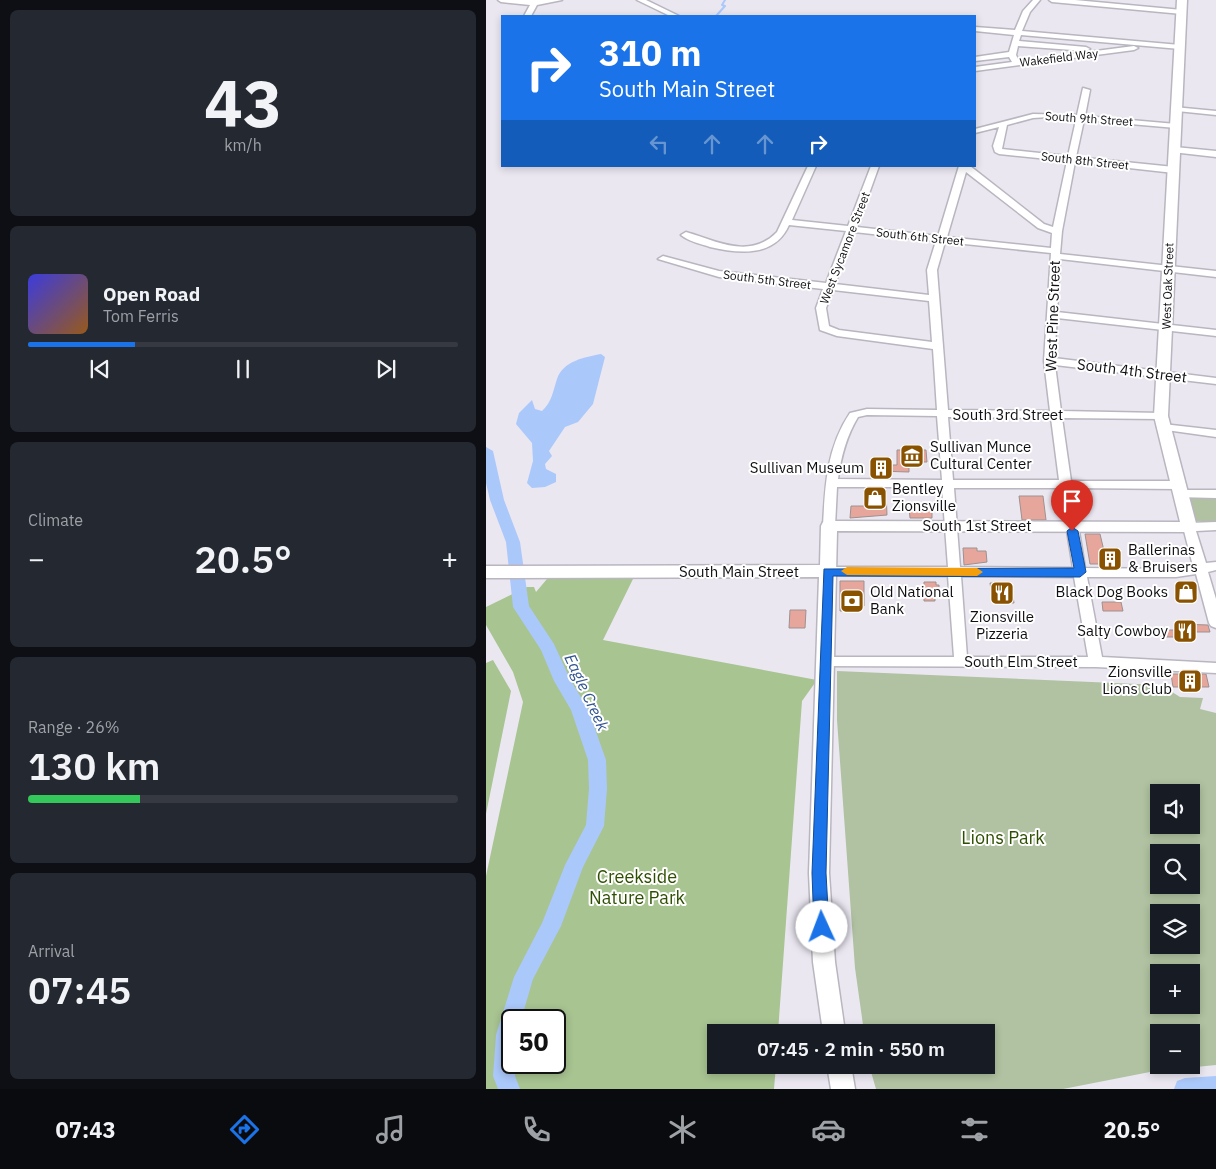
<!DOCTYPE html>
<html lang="en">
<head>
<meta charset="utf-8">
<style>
	:root { --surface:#171b24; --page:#242831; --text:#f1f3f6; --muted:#9ea1a6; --line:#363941; --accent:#1a73e8 }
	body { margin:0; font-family:"IBM Plex Sans",sans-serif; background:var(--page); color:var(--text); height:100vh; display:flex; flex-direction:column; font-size:19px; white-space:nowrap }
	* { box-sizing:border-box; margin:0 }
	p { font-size:16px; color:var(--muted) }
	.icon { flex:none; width:28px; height:28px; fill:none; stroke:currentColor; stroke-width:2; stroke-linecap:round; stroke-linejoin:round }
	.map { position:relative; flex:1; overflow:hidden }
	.panel { display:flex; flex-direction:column; gap:10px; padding:10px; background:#0d0f14; width:486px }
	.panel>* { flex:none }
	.guide { position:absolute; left:15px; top:15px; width:475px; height:152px; border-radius:0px; box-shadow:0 2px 8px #0003; background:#1a73e8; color:#fff; overflow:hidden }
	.fabs { position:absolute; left:664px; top:784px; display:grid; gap:10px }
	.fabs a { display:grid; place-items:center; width:50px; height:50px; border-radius:0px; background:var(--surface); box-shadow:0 2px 8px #0003; font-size:25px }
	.speed { position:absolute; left:15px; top:1009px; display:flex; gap:10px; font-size:25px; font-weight:700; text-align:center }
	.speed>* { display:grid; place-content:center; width:65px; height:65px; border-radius:50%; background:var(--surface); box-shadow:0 2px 8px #0003; line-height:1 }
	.speed .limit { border:2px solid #111; border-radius:8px; background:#fff; color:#111 }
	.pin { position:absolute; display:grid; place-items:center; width:42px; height:42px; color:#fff; margin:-51px -21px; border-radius:50% 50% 50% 0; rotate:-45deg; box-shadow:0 0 5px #0007 }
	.pin .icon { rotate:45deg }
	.me { position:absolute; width:55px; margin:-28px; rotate:358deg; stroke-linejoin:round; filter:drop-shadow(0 0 4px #0008) }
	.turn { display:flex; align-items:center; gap:18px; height:105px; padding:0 15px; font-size:22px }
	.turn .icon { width:65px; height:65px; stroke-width:2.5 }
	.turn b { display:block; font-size:35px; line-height:42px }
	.lanes { display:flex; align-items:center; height:48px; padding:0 15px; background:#0003; justify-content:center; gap:25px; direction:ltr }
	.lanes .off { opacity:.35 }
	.big { font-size:38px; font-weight:600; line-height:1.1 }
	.panel .tile { flex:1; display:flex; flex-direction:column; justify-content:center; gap:8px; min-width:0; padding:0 18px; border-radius:8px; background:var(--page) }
	.panel .dial { align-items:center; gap:0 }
	.dial b { font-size:65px; line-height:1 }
	.song { display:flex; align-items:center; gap:15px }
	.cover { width:60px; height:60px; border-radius:8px; background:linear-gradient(135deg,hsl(240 70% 55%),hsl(30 70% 35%)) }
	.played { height:5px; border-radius:2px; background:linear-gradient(90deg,var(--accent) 25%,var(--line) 25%) }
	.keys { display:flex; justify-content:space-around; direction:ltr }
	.heat { display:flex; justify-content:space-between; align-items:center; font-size:28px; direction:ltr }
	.charge { height:8px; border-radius:4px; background:linear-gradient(90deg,#34c759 26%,var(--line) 0) }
	.trip { position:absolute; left:221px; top:1024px; width:288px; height:50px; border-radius:0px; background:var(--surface); box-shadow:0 2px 8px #0003; font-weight:600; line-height:50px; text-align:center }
	.dock { display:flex; height:80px; justify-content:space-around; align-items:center; background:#090b0e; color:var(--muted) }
	.dock .icon { width:35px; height:35px }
	.dock .selected { color:var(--accent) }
	.dock b { font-size:22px; color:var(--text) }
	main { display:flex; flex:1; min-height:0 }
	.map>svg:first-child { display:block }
</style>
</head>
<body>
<main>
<section class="panel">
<div class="tile dial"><b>43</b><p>km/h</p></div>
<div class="tile">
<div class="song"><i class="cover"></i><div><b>Open Road</b><p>Tom Ferris</p></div></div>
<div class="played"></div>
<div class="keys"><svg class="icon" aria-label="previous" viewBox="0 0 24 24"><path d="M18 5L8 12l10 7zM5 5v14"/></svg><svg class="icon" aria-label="pause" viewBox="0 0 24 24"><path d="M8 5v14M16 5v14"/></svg><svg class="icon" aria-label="next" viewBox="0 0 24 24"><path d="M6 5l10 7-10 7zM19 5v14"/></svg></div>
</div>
<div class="tile"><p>Climate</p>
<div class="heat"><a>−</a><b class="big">20.5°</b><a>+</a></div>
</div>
<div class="tile"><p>Range · 26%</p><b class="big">130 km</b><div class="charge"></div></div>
<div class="tile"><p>Arrival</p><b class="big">07:45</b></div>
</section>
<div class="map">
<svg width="730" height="1089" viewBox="0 0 730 1089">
	<rect width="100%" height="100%" fill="#eae7f1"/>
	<path fill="#b0c2a1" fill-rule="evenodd" d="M702 497 730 498V521H709Z
		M351 671 675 685 694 697 717 698 714 709 730 713V1065L669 1071 577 1089H390L383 1065H500V1032H378L369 968 351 720ZM672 792H705V825H672ZM672 852H705V885H672ZM672 912H705V945H672ZM672 972H705V1005H672ZM705 1032V1065H672V1032Z"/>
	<path fill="#a8c491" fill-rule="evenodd" d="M61 579H147L117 640 331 680 316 701 292 1032H230V1065H290L288 1089H0V876L37 702 27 672 0 625V607L41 587H48L50 592ZM26 1020H69V1062H26Z
		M7 660 25 691 0 814V663Z"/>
	<path fill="#abc8fa" d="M115 354 119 357 107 404 92 422 79 427 63 451 66 456 59 464 60 469 70 474V482L59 487 46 488 41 483 47 461 46 443 30 424 33 413 46 400 49 409 56 411C66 402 67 391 71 379 77 361 99 357 115 354Z"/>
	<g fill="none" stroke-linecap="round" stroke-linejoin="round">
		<path stroke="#abc8fa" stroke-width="2" d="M230 16 239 6 236 5 239 0"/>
		<path fill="#abc8fa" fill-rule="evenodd" d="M0 447 7 451 18 500 34 542 43 606 68 644 84 679 102 709 120 760 121 789 118 826 97 867 75 926 47 979 35 1020H26V1062H29V1076L34 1089H12L7 1076 10 1035 28 977 56 923 79 865 100 825 103 789 102 760 85 710 68 681 55 650 27 607 20 542 4 500 0 483Z
			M730 1076V1089H688L691 1081 699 1078Z"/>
	</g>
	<path fill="#e6a69c" stroke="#9d918f" d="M411 450H440L441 462H423V472L391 471V465H411Z
		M378 490H400L401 515 364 518 365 506H378Z
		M533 496H557L560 520H536Z
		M423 507H446V518H424Z
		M599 534H614L619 555H627L629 564H604Z
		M477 548H491V551H500L501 562 478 565Z
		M354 581H378V606H374V611H354Z
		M438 582H450V585H453V591H451L452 595H449V601H438Z
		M504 583H525L528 603H507Z
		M616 602H635L637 611H617Z
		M304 610H320L319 628H303Z
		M693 624 722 625 724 632H702L703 637H675L673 630H694Z
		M685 674H720L723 687H687Z"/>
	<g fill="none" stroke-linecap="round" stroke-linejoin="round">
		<g stroke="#b9b6c0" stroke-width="3">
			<path id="minor" d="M12 0H76L51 5 45 16H38L44 5 15 2Z
				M151 0H160L193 16H184Z
				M547 0H554L544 12 536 31 694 45 698 47 694 49 535 35 533 41 600 47 604 49 600 51 532 46 530 55 533 61 648 46 652 48 648 50 489 71V67L526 62 523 57 489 61V57L523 52 528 35 489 31V27L529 30 537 11Z
				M563 0H589L696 10 700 12 696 14 566 2Z
				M597 88 604 90 599 116 690 124 694 126 690 128 598 120 590 157 688 167 692 170 688 173 589 162 576 231 574 254 730 271V277L574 259 571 312 730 330V336L571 318 568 358 730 378V384L569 365 575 411 675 413 681 416 675 419 576 418 585 481H692L698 485 692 489 586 488 599 568 690 569 707 566 697 527 703 523 730 522V530L710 531 720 563 730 562V570L722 572 730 599V628L725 626 723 623 710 574 690 577H601L616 657 730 663V673L610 667 335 666 333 662 335 658 340 657H468L462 576 342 575 336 571 342 567H462L456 487H351L349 526 343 530 337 526C339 485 341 447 364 413L381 409 451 410 447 349 351 336 334 330 330 308 337 289 233 277 172 259 177 256 233 271 340 283 360 231 303 225C289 257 254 254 224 247 215 244 202 241 195 235L200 232C231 241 264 260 291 232L322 166H330L306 220 362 226 385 166H393L371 227 452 236 473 166H484L558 224 567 227 581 161 513 154 509 152 507 146 513 127 489 133V129L547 114 591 115ZM563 117 590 120 582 156 516 149 521 125 547 118ZM480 172 552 228 566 233 565 248 461 237ZM368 232 450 241 441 270 443 295 349 284ZM459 242 565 253 558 361 564 411 462 410 451 270ZM347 290 443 301 446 342 353 330 343 326 340 308ZM381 415 451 416 456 480 352 479C355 457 360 437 372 417ZM462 417 565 418 573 480H467ZM468 488H574L587 568 474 567ZM475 576 588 577 602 657H481Z
				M688 107 730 111V115L691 111 687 109Z
				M689 147 730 151V157L686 152 685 150Z
				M677 424 730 430V437L673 429 671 427Z
				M694 490H730V498L690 497 688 494Z"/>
		</g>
		<g stroke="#b9b6c0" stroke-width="3">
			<path id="major" d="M691 0H701L682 416 711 527 709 531 703 532 351 531 343 873 349 962 359 1032H337L327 962 323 873 333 577 0 578V566L334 565 335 526 337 522 343 521 694 522 668 416Z
				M341 1065H365L369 1089H345Z"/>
		</g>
		<use href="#minor" fill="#fff" fill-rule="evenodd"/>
		<use href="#major" fill="#fff" fill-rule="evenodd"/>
	</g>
	<path fill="#1a73e8" stroke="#114b97" d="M586 527 592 531 600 572 594 577 347 576 340 873 343 927 341 932 336 934 330 932 328 927 326 873 338 569 588 568 581 531Z"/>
	<path fill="#f59e0b" d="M361 567 491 568 497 572 491 576 361 575 355 571Z"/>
	<defs>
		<g id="museum-square" transform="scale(1.25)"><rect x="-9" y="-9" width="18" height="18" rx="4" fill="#885200" stroke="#fff"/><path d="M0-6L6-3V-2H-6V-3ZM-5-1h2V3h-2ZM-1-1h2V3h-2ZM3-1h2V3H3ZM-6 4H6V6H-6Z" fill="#fff"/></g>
		<g id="building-square" transform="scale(1.25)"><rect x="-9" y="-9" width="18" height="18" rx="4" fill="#885200" stroke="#fff"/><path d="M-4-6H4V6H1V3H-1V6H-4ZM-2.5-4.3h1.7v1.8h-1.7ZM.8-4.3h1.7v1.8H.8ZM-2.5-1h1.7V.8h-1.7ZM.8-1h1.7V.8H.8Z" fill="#fff"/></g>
		<g id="shop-square" transform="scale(1.25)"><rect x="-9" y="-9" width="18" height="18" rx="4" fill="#885200" stroke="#fff"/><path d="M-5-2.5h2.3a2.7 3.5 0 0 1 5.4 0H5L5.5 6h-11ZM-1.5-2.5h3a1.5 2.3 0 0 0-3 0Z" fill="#fff"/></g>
		<g id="restaurant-square" transform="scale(1.25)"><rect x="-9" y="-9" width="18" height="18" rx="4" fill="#885200" stroke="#fff"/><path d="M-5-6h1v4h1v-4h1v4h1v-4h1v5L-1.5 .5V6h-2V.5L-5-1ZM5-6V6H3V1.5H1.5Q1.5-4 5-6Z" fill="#fff"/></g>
		<g id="bank-square" transform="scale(1.25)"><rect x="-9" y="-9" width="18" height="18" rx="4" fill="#885200" stroke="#fff"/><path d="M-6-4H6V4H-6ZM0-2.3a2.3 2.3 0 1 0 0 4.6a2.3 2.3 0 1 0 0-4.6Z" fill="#fff"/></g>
	</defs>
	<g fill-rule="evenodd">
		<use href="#museum-square" x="426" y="456"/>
		<use href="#building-square" x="395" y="468"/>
		<use href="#shop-square" x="389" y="498"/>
		<use href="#building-square" x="624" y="559"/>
		<use href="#shop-square" x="700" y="592"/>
		<use href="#restaurant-square" x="516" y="593"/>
		<use href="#bank-square" x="366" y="601"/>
		<use href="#restaurant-square" x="699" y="631"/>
		<use href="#building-square" x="704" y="681"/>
	</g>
	<g text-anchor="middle" stroke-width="4" stroke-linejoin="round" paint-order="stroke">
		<g font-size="12" fill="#100e12" stroke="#fff">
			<text transform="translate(573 58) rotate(-7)" y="4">Wakefield Way</text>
			<text transform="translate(603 119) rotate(4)" y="4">South 9th Street</text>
			<text transform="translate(599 161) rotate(6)" y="4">South 8th Street</text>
			<text transform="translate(434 237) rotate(6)" y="4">South 6th Street</text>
			<text transform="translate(359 248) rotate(-69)" y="4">West Sycamore Street</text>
			<text transform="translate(281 280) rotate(7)" y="4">South 5th Street</text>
			<text transform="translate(682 286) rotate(-88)" y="4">West Oak Street</text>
		</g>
		<g font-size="15" fill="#100e12" stroke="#fff">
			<text transform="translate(567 316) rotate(-88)" y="5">West Pine Street</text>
			<text transform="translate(646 371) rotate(7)" y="5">South 4th Street</text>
			<text x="522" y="420">South 3rd Street</text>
			<text x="491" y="531">South 1st Street</text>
			<text x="253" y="577">South Main Street</text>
			<text x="535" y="667">South Elm Street</text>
		</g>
		<g font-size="15" fill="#100e12" stroke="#fff" text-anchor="start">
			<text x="444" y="452">Sullivan Munce<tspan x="444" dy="17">Cultural Center</tspan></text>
			<text x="378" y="473" text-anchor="end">Sullivan Museum</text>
			<text x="406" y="494">Bentley<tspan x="406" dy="17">Zionsville</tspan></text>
			<text x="642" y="555">Ballerinas<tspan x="642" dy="17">&amp; Bruisers</tspan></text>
			<text x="384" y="597">Old National<tspan x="384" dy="17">Bank</tspan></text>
			<text x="682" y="597" text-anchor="end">Black Dog Books</text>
			<text x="516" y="622" text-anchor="middle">Zionsville<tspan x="516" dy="17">Pizzeria</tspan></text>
			<text x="682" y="636" text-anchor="end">Salty Cowboy</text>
			<text x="686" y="677" text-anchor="end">Zionsville<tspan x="686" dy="17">Lions Club</tspan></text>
		</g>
		<g font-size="16" font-style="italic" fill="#325491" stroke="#fff">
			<text transform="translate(101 692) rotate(65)" y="6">Eagle Creek</text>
		</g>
		<g font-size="18" fill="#2e4f00" stroke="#fff">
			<text x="517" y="844">Lions Park</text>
			<text x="151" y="883">Creekside<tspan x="151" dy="21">Nature Park</tspan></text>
		</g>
	</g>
</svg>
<div class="fabs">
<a><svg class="icon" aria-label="sound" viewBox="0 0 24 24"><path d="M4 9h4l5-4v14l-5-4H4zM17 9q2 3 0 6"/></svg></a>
<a><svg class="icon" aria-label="search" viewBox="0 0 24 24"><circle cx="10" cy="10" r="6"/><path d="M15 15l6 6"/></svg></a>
<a><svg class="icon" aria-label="layers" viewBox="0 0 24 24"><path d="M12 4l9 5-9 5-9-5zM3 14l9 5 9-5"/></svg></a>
<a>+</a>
<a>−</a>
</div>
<div class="speed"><div class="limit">50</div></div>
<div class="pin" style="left:586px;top:531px;background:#d93025"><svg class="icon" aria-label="arrive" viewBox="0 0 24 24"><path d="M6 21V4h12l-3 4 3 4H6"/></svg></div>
<svg class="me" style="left:336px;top:927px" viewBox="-20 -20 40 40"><circle r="19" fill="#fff"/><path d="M0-13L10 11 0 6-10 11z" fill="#1a73e8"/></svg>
<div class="trip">07:45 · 2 min · 550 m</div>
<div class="guide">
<div class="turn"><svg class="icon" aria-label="right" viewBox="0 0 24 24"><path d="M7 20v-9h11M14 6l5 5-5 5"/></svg><div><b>310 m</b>South Main Street</div></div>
<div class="lanes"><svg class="icon off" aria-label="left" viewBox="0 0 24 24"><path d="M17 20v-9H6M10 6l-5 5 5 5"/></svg><svg class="icon off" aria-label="ahead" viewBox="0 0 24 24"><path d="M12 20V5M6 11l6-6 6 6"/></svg><svg class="icon off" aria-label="ahead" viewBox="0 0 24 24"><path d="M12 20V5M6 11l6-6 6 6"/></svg><svg class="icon" aria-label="right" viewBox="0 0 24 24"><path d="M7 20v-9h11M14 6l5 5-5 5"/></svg></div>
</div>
</div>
</main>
<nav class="dock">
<b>07:43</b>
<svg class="icon selected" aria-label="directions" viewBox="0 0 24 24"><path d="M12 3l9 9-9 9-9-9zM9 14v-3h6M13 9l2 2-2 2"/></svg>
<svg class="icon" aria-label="music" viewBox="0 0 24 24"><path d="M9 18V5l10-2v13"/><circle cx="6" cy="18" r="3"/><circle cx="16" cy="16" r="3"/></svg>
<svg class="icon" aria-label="phone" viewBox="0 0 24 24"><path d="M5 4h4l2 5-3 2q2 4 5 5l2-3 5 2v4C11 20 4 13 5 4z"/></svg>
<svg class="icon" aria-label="climate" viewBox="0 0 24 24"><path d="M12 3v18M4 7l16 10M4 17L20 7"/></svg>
<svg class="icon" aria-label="car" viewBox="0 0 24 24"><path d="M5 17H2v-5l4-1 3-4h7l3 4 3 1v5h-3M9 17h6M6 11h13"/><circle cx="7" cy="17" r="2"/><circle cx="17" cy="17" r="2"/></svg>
<svg class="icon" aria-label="filters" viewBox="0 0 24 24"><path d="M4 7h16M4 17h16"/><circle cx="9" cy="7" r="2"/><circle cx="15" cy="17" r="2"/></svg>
<b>20.5°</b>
</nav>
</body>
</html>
